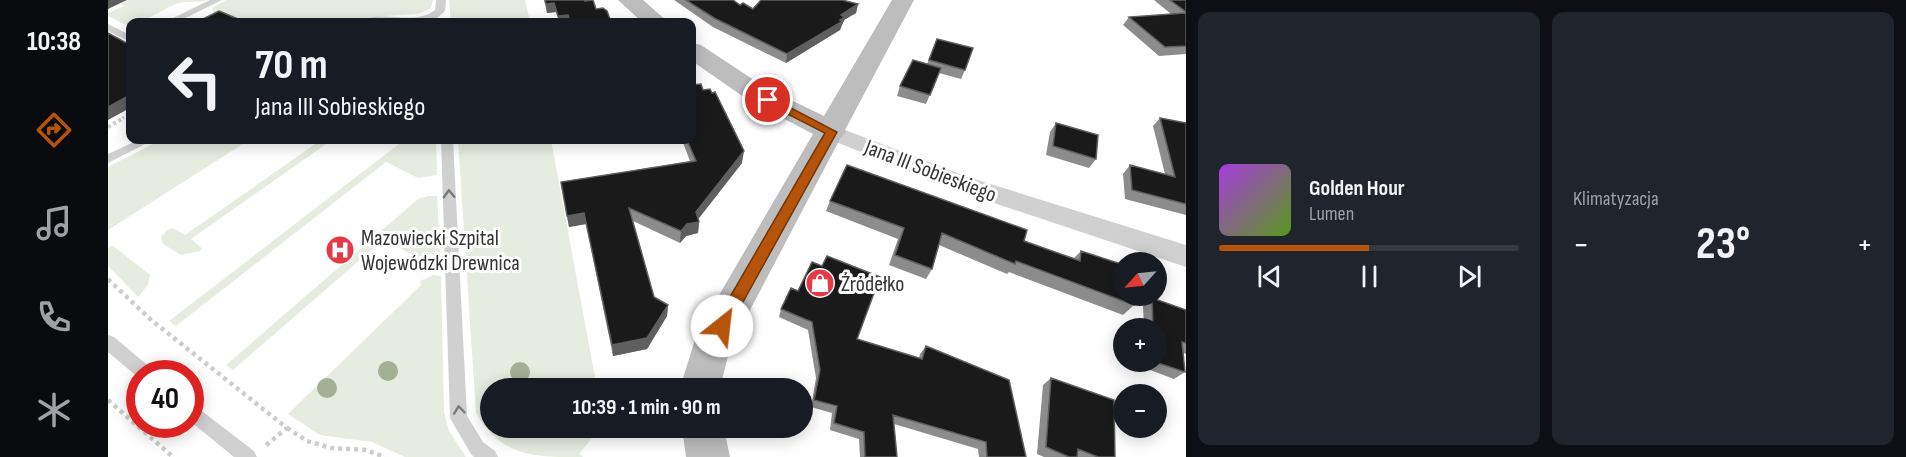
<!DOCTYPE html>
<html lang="pl">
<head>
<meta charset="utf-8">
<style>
	:root { --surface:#171b24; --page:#20242c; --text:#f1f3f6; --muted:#9ea1a6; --line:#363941; --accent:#b45309 }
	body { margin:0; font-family:"Sofia Sans Condensed",sans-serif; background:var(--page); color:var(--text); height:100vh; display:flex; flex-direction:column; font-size:22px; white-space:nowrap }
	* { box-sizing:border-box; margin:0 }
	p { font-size:20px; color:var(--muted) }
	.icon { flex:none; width:33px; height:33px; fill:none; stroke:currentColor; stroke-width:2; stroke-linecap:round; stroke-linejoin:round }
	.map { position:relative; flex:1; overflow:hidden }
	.sheet { display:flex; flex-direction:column; gap:12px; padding:12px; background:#0d0f14; width:720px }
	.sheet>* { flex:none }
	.banner { position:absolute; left:18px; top:18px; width:570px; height:126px; border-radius:12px; box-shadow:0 3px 15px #0003; background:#171b24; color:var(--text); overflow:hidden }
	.needle { width:39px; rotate:243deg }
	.fabs { position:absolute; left:1005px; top:252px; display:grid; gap:12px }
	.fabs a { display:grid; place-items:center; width:54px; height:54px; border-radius:50%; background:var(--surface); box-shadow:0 3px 15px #0003; font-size:30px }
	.speed { position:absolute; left:18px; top:360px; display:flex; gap:12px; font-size:30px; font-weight:700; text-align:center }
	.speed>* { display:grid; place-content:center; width:78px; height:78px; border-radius:50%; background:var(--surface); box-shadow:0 3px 15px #0003; line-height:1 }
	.speed .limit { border:9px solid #d22; background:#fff; color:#111 }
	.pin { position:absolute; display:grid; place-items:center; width:51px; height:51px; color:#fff; margin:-26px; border:3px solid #fff; border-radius:50%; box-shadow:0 2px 6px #0007 }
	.me { position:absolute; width:66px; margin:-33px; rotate:29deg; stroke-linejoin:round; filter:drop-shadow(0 0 4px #0008) }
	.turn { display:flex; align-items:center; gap:21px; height:126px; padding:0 30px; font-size:27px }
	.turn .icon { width:78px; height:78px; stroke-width:2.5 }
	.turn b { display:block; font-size:42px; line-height:51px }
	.big { font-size:45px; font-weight:700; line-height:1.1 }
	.sheet .tile { flex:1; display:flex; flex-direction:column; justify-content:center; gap:9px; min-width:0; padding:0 21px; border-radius:12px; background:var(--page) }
	.song { display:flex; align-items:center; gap:18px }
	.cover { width:72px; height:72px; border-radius:9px; background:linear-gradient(135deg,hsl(280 70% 55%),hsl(90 70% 35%)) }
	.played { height:6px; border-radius:3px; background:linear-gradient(90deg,var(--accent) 50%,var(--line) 50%) }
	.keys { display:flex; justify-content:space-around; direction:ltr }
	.heat { display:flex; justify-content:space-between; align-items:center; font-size:33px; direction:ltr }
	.sheet .tiles { flex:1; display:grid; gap:12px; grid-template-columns:repeat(2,1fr) }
	.trip { position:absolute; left:372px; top:378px; width:333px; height:60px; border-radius:30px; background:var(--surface); box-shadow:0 3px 15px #0003; font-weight:700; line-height:60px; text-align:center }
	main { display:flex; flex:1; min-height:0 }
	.tab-bar { display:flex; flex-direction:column; width:108px; justify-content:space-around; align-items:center; background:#090b0e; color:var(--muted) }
	.tab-bar .icon { width:42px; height:42px }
	.tab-bar .on { color:var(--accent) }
	.tab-bar b { font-size:27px; color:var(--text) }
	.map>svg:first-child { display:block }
</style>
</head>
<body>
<main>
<nav class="tab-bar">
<b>10:38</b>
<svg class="icon on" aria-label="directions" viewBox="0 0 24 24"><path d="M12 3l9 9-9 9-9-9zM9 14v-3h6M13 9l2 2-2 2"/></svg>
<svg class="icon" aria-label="music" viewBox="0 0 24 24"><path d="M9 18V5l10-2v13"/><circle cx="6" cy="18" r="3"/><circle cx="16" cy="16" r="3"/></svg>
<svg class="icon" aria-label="phone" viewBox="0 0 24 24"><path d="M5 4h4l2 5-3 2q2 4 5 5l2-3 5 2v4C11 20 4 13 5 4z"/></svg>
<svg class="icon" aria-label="climate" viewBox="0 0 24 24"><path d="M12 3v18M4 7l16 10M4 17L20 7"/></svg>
</nav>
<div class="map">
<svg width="1078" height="457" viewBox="0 0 1078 457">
	<rect width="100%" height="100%" fill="#fff"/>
	<path fill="#e6ecdf" d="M21 0H99C91 3 84 1 76 2 57 5 43 22 22 22V27L0 16V13L16 6 12 4Z
		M118 0H325L323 8 310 14 275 16 239 22H91L106 15 104 8Z
		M341 0H417L422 22H343Z
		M53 140H141L0 230V167Z
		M213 140H224L83 239 94 248 92 251 73 255 55 244 53 237 59 230 65 228 77 235Z
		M296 140H328L329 175 310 178 278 162 68 326 61 321Z
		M350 140H443L489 388H382V428H497L495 434 490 431 471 454 475 457C425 457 394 457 368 413Z
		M320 196H329L332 255 322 254 312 259 276 239 125 370 118 365 310 199Z
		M4 245 42 275 40 285 30 297 0 266V248Z
		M325 275 333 276 336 412 341 431 358 457H297L264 442 212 435 180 414 313 285 312 281Z"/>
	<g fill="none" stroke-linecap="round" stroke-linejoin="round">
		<path stroke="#cdcdcd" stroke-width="3" stroke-dasharray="2 2" stroke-linecap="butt" d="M11 120 22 114"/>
		<path stroke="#cdcdcd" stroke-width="4" stroke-dasharray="3 3" stroke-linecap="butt" d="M0 127 14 119"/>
		<path stroke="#cdcdcd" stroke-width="4.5" stroke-dasharray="4 4" stroke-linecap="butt" d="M0 279 42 319 179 428 158 445
			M0 400 65 457
			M179 428 199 441 223 448 258 450 277 457"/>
		<path fill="#d0d0d0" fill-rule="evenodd" d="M102 0H114L69 22H57Z
			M328 0H338L337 11 327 20V22H252C272 8 307 27 327 10Z
			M0 24 22 35V42L0 31Z
			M30 140H45L0 163V154Z
			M333 140H345L359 416 375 442 387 451 390 457H366L363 454 342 418Z
			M0 335 6 337 44 369 46 374H32V379L0 352Z
			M82 402 146 451 149 457H126L82 421Z"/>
		<path fill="#d0d0d0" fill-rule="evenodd" d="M724 125 860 177 1078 245V267L844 189 716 137 713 132 716 127Z"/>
		<path fill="#bdbdbd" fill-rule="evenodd" d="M510 0H535L560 22H534Z
			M784 0H806L737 130 738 132 732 139 622 348 612 388H572L589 333 705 134 640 100 584 61V43L593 45 658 88 716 116Z
			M574 428H616L622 457H578Z"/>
	</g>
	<g fill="#a2b095">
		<circle cx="280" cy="371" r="10"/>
		<circle cx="412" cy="372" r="10"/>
		<circle cx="219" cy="388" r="10"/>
	</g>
	<path fill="#8c8c8c" d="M436 0H476L488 9 503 22H451L448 12 439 13Z
		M566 0H625L632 5 645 9 735 0 750 4 748 13 736 20 732 30 678 63 605 27Z
		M1046 0H1078V54L1051 56 1015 25 1021 17 1063 14Z
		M829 39 857 70 853 79 831 73 818 104 789 96 792 86 819 64Z
		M1052 118 1078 123V215L1017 199 1015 174 1022 165 1057 174 1045 126Z
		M948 123 988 159 981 168 938 155 942 132Z
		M574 140H584L634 163 590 219 591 222 590 233 578 236 572 243 525 221 546 297 560 305 559 316 539 349 505 356 478 224 461 227 453 182 582 161Z
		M722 201 916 241 966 258 973 251 1026 305 1015 315 901 272 899 274 831 245 824 269 818 279 781 265 790 239 718 211Z
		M1044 298 1078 310V354L1075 353 1077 372 1066 379 1037 368V362H1048V328H1036L1035 306Z
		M673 309 749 339 811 358 812 354 818 346 918 457H871L870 449 786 424 789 457H752L751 439 722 430 724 413 703 407 708 378 700 330 671 317Z
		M943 378 1007 457H936L929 454 935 385Z"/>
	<path fill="#5f5f5f" d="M0 0H19L0 9Z
		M446 3 448 12 439 13 438 4Z
		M750 4 748 13 736 20 732 30 678 63 679 54 733 15Z
		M460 15V22H451L450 16Z
		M22 95V108L0 120V107Z
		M636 151 634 163 588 222H591L590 233 578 236 572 243 573 231Z
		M476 213 478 224 461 227 459 216Z
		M560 305 559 316 539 349 505 356 504 345Z"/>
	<path fill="#1a1a1a" stroke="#5f5f5f" stroke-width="1.5" d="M437 0H476L477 1 485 0 488 9 495 8 499 11 503 22H462L460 15 450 16 446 3 438 4Z
		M578 0H625L632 5 635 3 645 9 653 0H734L750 4 733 15 737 17 732 20 735 21 679 54 606 18Z
		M1062 0H1078V12Z
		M111 11 137 22H89Z
		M1078 13V46L1057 47 1021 17Z
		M0 33 22 45V95L0 107Z
		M829 39 865 48 857 70 821 60Z
		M805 60 833 68 822 95 792 86Z
		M593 84 595 90 602 89 604 93 607 92 636 151 588 212 591 222 579 224 573 231 521 208 546 297 560 305 539 338 504 345 476 213 459 216 453 182 588 161 579 140H584V85Z
		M1052 118 1078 123V204L1024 190 1022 165 1067 177Z
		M948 123 990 135 988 159 945 146Z
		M739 165 919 230 916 241 972 261 973 251 1016 265V296H1026V305L908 261 907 264 834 233 824 269 787 255 796 228 722 201Z
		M719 256 772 277 749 339 814 359 818 346 901 380 918 457H879L878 442 785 415 789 457H757L756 432 726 423 729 406 706 400 712 370 704 322 673 309 683 288 690 291 704 262 714 266Z
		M1044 298 1078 310V343L1074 342 1077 372 1047 362H1048V328H1045Z
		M943 378 1006 400 1007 457H990L970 449 969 457H961L938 447Z"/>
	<defs><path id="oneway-chevron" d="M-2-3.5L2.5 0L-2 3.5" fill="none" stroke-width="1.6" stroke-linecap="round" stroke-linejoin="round" transform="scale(1.5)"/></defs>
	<g stroke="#7a7a7a">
		<use href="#oneway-chevron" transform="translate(341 194) rotate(-92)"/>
		<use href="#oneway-chevron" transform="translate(351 410) rotate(-96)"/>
	</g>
	<path fill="#b45309" stroke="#753606" stroke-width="1.5" d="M660 96 729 132 619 331 614 333 608 331 606 326 608 321 717 133 656 102 654 100Z"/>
	<defs>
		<g id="hospital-disc" transform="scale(1.5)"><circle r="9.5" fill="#e63946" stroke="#fff"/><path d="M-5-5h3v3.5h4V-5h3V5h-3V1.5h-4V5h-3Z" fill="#fff"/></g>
		<g id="shop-disc" transform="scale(1.5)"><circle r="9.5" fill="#e63946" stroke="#fff"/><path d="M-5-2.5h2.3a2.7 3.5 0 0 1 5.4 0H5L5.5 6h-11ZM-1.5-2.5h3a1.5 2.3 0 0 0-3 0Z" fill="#fff"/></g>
	</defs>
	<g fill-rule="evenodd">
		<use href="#hospital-disc" x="232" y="250"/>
		<use href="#shop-disc" x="712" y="283"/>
	</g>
	<g text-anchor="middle" stroke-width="6" stroke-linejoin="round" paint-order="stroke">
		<g font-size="22" fill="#333" stroke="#fff">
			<text transform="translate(823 170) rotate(21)" y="8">Jana III Sobieskiego</text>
		</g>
		<g font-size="22" fill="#333" stroke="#fff" text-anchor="start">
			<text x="253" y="245">Mazowiecki Szpital<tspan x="253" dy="25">Wojewódzki Drewnica</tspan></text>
			<text x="733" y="291">Źródełko</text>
		</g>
	</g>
</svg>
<div class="fabs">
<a><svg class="needle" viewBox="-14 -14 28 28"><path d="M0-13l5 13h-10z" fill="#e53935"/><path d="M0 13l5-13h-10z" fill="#9ea1a6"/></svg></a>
<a>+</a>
<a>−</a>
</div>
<div class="speed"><div class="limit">40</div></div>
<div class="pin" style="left:660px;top:100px;background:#d93025"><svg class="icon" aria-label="arrive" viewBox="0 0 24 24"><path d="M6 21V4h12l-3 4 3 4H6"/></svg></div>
<svg class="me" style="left:614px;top:326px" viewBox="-20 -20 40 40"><circle r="19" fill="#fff"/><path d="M0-13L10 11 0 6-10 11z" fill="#b45309"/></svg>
<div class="trip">10:39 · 1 min · 90 m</div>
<div class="banner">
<div class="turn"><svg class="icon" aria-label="left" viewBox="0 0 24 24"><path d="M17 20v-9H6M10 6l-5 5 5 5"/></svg><div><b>70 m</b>Jana III Sobieskiego</div></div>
</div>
</div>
<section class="sheet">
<div class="tiles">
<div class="tile">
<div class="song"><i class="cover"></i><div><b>Golden Hour</b><p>Lumen</p></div></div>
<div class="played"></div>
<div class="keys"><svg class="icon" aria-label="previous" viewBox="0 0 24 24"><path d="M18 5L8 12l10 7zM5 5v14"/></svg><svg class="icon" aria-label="pause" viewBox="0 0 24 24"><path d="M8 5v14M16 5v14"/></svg><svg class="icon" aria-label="next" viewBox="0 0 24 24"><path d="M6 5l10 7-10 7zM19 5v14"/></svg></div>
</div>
<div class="tile"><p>Klimatyzacja</p>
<div class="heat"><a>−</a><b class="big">23°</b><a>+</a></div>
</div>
</div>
</section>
</main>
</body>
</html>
